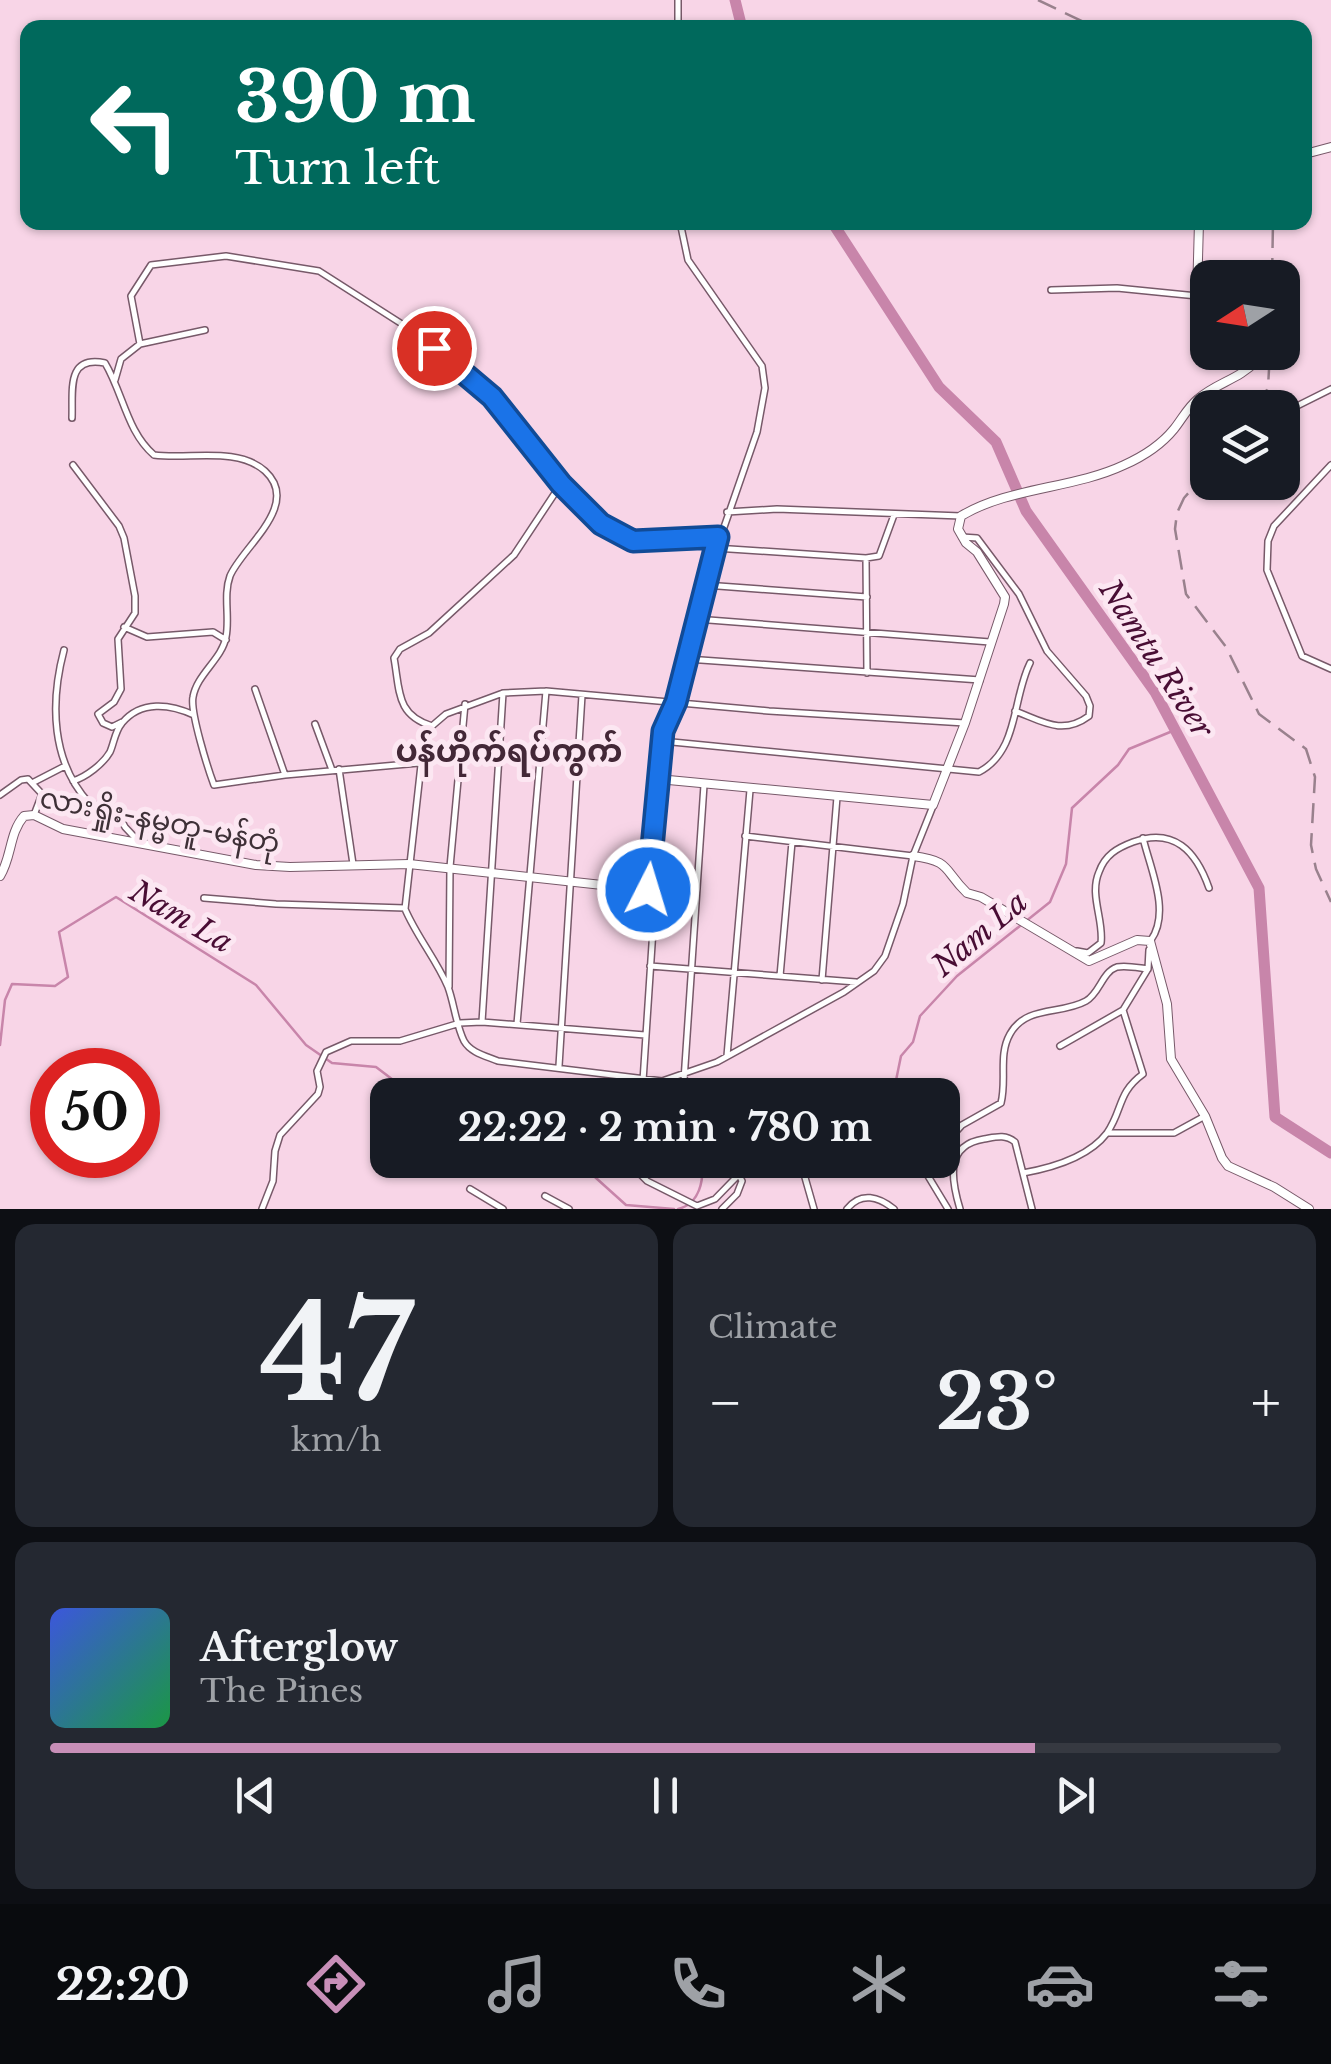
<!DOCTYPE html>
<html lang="en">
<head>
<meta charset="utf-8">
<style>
	:root { --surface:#171b24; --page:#242831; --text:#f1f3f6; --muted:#9ea1a6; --line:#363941; --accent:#c88fb8 }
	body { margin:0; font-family:"Libre Baskerville","Noto Sans Myanmar",serif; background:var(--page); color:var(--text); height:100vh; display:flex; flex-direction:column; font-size:38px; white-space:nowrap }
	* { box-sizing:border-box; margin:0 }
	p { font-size:32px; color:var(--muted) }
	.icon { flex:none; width:55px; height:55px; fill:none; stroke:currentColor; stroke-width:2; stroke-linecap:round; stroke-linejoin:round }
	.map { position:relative; height:1209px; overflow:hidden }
	.sheet { display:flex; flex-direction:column; gap:15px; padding:15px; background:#0d0f14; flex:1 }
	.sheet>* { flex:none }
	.hud { position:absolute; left:20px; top:20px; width:1292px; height:210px; border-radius:20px; box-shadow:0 2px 8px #0004; background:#00695c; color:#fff; overflow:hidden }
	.needle { width:65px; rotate:258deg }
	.fabs { position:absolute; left:1190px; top:260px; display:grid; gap:20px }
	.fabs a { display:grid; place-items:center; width:110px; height:110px; border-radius:20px; background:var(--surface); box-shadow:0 2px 8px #0004; font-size:50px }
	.speed { position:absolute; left:30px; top:1048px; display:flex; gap:20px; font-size:50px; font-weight:700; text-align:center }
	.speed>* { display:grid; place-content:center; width:130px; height:130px; border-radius:50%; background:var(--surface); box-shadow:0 2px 8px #0004; line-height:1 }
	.speed .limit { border:15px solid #d22; background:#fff; color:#111 }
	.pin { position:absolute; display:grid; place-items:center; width:85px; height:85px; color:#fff; margin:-42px; border:5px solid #fff; border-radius:50%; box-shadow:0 2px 10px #0007 }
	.me { position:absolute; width:110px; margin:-55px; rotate:5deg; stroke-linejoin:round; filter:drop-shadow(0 0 8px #0008) }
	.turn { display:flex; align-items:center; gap:35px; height:210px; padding:0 50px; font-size:45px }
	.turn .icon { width:130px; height:130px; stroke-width:2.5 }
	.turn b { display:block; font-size:70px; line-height:85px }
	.big { font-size:75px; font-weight:800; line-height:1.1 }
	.sheet .tile { flex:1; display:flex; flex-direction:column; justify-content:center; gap:15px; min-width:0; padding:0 35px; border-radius:20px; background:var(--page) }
	.sheet .dial { align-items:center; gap:0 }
	.dial b { font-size:130px; line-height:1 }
	.song { display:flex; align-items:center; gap:30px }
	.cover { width:120px; height:120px; border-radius:15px; background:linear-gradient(135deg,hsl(230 70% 55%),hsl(140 70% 35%)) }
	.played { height:10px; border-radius:5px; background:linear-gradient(90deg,var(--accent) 80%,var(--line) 80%) }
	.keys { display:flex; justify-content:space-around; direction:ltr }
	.heat { display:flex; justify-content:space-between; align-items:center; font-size:55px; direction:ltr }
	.sheet .tiles { flex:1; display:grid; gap:15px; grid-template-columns:1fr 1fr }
	.tile:last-child { grid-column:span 2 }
	.trip { position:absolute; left:370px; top:1078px; width:590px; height:100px; border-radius:20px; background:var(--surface); box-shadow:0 2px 8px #0004; font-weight:800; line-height:100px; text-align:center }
	.dock { display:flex; height:160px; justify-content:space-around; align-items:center; background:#090b0e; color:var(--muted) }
	.dock .icon { width:70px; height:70px }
	.dock .active { color:var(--accent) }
	.dock b { font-size:45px; color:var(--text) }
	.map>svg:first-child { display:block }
</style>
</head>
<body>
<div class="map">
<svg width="1331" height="1209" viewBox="0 0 1331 1209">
	<rect width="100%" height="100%" fill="#f8d5e7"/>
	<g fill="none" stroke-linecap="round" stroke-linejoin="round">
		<path stroke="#c885aa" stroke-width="2.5" d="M0 1045 5 1000 12 984 55 986 68 977 59 932 116 897 256 985 306 1045 332 1063 376 1067 413 1095
			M893 1095 901 1056 913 1042 920 1016 957 976 1050 902 1066 864 1072 808 1118 765 1129 749 1175 730
			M576 1160 626 1205 674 1209
			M678 1209C700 1204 704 1180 702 1160"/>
		<path stroke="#c885aa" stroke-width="11" d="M735 0 742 28
			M832 222 939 387 996 442 1026 511 1155 692 1259 888 1275 1117 1331 1153"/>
		<g stroke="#775969" stroke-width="8">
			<path id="street" d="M678 0V28
				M1051 290 1117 288 1197 296
				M140 344 131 296 151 265 226 256 319 271 416 333 453 362 492 397 561 484 601 524 633 541 718 537
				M115 380 121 359 140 344 205 330
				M1293 408 1331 389
				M72 418C73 390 66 355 105 363 123 393 127 432 154 455 188 460 237 446 265 471 302 505 242 547 230 576 223 595 230 618 226 637 222 659 197 674 193 697 190 712 208 769 214 785L285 775 419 763
				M73 465 119 526 124 538 135 596V613L118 639 121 689 114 702 98 714 103 723 112 727 122 722
				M1331 465 1274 526 1268 541 1267 570 1302 656 1331 669
				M727 512 777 509 961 516
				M962 537 977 538 1019 594 1047 651 1086 696 1090 706 1089 716C1062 736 1042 721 1015 711
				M715 548 866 558 879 556 894 515
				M866 558 867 673
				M705 585 867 597
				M696 619 990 642
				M124 627 147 637 213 632 226 640
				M64 650C50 703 51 762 90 804L115 808 125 827 139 842
				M687 659 980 680
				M255 689 285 775
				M315 724 332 770
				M432 726C396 715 400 691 394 658L400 649 429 633 514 555 561 484
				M662 741 979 772C1019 751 1012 699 1030 663
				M339 769 353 864
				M658 779 663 731 676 702 704 585 757 432 765 388 762 366 688 260 680 222
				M73 781C86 777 103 764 110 752 114 743 115 731 122 723 141 700 170 704 194 715
				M32 783 65 766
				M0 795 21 780 28 779 42 794 34 815
				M933 806 913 856 903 904 885 956 874 971 844 992 717 1062 662 1081 498 1061C486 1056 471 1053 464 1041 456 1025 454 1003 448 987 436 959 417 937 405 909L423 747 432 726 446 714 503 693 546 691 769 711 965 723
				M745 836 913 856
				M1143 838C1150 868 1171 912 1151 940
				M204 898 276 904 405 908
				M1077 951 1088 953 1101 943C1104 920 1089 895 1099 872 1105 855 1117 848 1133 842 1174 827 1196 851 1209 888
				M650 966 856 982
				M780 976 792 842
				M822 980 837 797
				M449 987 450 867 465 704
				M1123 1010 1148 969 1149 950
				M482 1022 503 693
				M517 1024 546 691
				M727 1056 750 790
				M559 1066 582 695
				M643 1081 655 899 648 890
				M683 1095 704 785
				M1107 1133H1174L1205 1116
				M942 1147 962 1125 1001 1103C1007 1080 998 1055 1010 1034 1026 1005 1061 1015 1086 1001 1100 993 1102 972 1117 967 1127 965 1139 968 1148 969
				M626 1160 647 1181 697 1206 715 1199 753 1160
				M800 1160 814 1209
				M830 1160 833 1161
				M929 1160 928 1176 948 1209
				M1023 1173C1051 1168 1088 1158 1107 1133 1123 1110 1117 1093 1143 1074L1123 1010 1060 1046
				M470 1189 503 1209
				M545 1196 569 1209
				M262 1209 273 1181 275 1151 280 1135 318 1094 320 1087 317 1071 326 1052 351 1041H400L460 1023 482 1022 645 1035
				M722 1209 737 1194 742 1181 738 1173
				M847 1209C861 1191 879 1197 894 1209
				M960 1209C951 1179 945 1145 984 1139 996 1137 1005 1134 1015 1142L1032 1209"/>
		</g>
		<g stroke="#775969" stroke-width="10">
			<path id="secondary" d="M1305 154 1331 147
				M1199 222 1197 296 1208 319
				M913 856C952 861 943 870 967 893L981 897 1089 961 1137 940 1150 941 1167 1004 1171 1059 1205 1116 1222 1158 1228 1166 1274 1187 1309 1209
				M0 876C12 857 9 833 24 816L34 815 63 829 256 865 290 867 409 864 648 890 658 779 933 805 965 723 1004 604 1005 597 977 552 966 543 958 529 961 516C1009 487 1073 489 1124 465 1142 457 1161 445 1174 429 1182 419 1188 407 1198 399 1216 383 1240 379 1256 361L1254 352"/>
		</g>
		<use href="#street" stroke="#fff" stroke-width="5"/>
		<use href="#secondary" stroke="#fff" stroke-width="8"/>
		<path stroke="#99818d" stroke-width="2.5" stroke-dasharray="20 10" stroke-linecap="butt" d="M1038 0 1096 28
			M1272 278 1273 222
			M1260 408 1268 387 1270 352
			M1208 471 1184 498 1177 513 1175 529 1186 594 1226 647 1259 714 1306 749 1315 777 1311 845 1316 869 1331 902"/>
	</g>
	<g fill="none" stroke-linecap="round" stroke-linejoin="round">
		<g stroke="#114b97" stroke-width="25">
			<path id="route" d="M434 348 492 397 561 484 601 524 633 541 718 537 676 702 663 731 648 890"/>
		</g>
		<use href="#route" stroke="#1a73e8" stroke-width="18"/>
	</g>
	<g text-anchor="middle" stroke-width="10" stroke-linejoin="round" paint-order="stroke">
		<g font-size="28" fill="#3e3037" stroke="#fce7f2">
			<text transform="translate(160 820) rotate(11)" y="10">လားရှိုး-နမ္မတူ-မန်တုံ</text>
		</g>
		<g font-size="30" font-style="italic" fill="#490d34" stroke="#fce7f2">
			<text transform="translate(1156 659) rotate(57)" y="10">Namtu River</text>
			<text transform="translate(181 917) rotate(30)" y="10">Nam La</text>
			<text transform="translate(980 934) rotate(-40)" y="10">Nam La</text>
		</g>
		<g font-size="32" font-weight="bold" fill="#432837" stroke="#fce7f2">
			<text x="509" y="762">ပန်ဟိုက်ရပ်ကွက်</text>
		</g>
	</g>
</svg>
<div class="fabs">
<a><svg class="needle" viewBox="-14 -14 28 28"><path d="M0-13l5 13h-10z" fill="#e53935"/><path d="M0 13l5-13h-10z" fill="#9ea1a6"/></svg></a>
<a><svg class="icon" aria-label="layers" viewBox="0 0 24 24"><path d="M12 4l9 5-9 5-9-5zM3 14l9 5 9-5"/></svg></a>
</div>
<div class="speed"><div class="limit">50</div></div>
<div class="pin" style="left:434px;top:348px;background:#d93025"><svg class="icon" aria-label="arrive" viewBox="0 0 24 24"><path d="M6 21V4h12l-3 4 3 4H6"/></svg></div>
<svg class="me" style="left:648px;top:890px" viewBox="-20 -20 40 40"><circle r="17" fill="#1a73e8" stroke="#fff" stroke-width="3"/><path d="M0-11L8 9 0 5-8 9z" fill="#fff"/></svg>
<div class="trip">22:22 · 2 min · 780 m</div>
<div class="hud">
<div class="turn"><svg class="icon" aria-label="left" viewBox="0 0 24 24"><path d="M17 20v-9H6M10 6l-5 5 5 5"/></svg><div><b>390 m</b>Turn left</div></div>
</div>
</div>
<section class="sheet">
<div class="tiles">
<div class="tile dial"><b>47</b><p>km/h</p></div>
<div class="tile"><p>Climate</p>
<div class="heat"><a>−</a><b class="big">23°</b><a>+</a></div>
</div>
<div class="tile">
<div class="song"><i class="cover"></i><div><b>Afterglow</b><p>The Pines</p></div></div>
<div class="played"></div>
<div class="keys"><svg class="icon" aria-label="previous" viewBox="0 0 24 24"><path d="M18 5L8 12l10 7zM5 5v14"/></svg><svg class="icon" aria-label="pause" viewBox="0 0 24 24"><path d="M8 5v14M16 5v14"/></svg><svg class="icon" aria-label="next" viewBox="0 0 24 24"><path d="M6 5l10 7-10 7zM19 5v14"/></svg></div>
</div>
</div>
</section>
<nav class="dock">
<b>22:20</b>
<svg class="icon active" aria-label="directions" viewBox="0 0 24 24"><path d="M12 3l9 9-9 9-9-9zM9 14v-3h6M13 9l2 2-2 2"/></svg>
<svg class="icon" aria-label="music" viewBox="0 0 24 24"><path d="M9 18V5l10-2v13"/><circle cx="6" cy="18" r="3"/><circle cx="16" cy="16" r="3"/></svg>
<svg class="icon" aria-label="phone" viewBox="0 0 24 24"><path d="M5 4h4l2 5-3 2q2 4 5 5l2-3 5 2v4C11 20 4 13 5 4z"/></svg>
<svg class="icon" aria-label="climate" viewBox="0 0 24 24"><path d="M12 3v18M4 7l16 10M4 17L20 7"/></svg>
<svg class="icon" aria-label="car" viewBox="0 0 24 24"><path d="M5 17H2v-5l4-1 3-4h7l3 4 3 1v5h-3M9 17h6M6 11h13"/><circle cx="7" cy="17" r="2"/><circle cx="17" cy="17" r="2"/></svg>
<svg class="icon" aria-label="filters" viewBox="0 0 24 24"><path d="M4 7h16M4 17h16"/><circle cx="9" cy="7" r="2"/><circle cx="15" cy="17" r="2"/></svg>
</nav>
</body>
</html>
